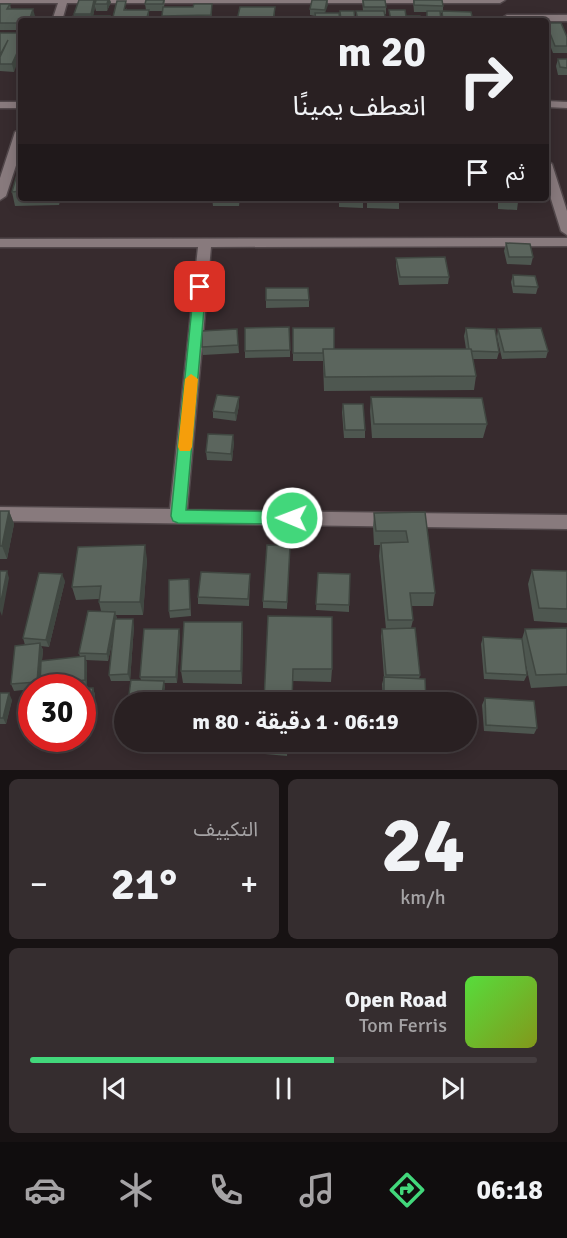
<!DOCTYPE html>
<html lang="ar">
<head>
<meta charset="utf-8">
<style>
	:root { --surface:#292022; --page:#352d2f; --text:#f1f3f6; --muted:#a5a3a5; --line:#453e40; --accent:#42d77b }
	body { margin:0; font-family:Signika,"Noto Sans Arabic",sans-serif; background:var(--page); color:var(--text); direction:rtl; height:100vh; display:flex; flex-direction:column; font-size:22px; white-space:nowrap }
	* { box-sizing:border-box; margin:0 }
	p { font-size:20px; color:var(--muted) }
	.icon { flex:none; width:33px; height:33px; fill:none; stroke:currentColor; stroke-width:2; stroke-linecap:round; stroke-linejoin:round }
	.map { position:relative; height:770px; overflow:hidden; direction:ltr }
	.drawer { display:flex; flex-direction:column; gap:9px; padding:9px; background:#171213; flex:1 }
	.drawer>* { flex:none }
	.hud { position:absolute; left:18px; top:18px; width:531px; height:183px; border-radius:6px; box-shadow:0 3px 15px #0003,0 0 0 2px var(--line); direction:rtl; background:#292022; color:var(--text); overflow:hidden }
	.speed { position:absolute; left:18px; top:674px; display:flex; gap:12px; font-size:30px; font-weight:700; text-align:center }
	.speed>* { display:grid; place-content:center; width:78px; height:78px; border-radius:50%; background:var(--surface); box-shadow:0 3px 15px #0003,0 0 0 2px var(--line); line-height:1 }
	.speed .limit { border:9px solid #d22; background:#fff; color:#111 }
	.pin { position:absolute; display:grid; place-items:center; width:51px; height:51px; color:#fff; margin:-26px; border-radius:12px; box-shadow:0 3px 9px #0006 }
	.me { position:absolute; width:66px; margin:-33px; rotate:271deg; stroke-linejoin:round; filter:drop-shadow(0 0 4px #0008) }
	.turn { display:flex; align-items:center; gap:21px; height:126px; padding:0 24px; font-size:27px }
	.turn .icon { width:78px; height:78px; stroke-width:2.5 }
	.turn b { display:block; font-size:42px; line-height:51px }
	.then { display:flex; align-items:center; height:57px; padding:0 24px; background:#0003; gap:12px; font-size:22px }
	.big { font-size:45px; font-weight:700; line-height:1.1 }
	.drawer .card { flex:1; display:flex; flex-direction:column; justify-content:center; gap:9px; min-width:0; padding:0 21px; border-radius:9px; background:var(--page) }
	.drawer .dial { align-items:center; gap:0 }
	.dial b { font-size:78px; line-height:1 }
	.song { display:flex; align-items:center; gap:18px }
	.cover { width:72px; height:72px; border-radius:9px; background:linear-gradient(135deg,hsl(110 70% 55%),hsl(70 70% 35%)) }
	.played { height:6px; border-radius:3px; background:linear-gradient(90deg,var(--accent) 60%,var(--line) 60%) }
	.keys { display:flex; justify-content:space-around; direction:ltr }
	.heat { display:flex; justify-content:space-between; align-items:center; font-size:33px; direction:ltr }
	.drawer .tiles { flex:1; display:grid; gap:9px; grid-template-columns:1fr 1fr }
	.card:last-child { grid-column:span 2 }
	.trip { position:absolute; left:114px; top:692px; width:363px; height:60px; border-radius:30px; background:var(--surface); box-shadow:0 3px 15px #0003,0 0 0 2px var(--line); font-weight:700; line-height:60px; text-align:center; direction:rtl }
	.tab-bar { display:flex; height:96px; justify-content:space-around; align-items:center; background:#100d0e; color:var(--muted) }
	.tab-bar .icon { width:42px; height:42px }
	.tab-bar .current { color:var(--accent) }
	.tab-bar b { font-size:27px; color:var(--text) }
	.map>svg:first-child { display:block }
</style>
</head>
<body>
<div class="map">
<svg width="567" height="770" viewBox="0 0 567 770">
	<rect width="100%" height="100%" fill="#372b2e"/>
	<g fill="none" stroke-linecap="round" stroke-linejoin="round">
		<g stroke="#51474a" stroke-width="3">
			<path id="minor" d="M0 0H505L500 3H67L62 21H52L58 3H0Z
				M567 15V21H507L502 18 507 15Z
				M21 129V150L6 196 0 200V178L15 132Z
				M546 160 552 164 567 211V235L561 231 546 183Z
				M567 238V246L211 247 187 510 567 515V529L0 521V507L170 509 198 247H0V239Z"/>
		</g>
		<g stroke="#51474a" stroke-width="3">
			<path id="secondary" d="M546 101 567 102V108L546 107Z
				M0 102H21V108H0Z"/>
		</g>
		<use href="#minor" fill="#887a7d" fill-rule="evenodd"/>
		<use href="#secondary" fill="#887a7d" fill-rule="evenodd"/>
	</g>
	<path fill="#4e5750" d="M146 0H165L164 7 212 11 211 21H226H162L163 11H149V17L112 21 127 8 126 10H146L145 4Z
		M312 0H328L325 13 340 21H315V16L310 15V9Z
		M362 0H385L386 7V14H384L386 21H356V11H363Z
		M413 0H442L443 6V11L473 21H441L442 13H440L441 21H426L427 12H414Z
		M96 1 111 2 107 11H96L95 7 93 16H110L111 21H72L74 16V14Z
		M0 4H10L11 9 35 16 21 21V30H0Z
		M240 7H275L274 21H237Z
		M546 23 567 37V53H553L546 35Z
		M0 33H21L14 72 0 71Z
		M558 59H567V75H558L556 66Z
		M21 160V198H61L59 205 15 206 12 192Z
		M84 198H105V200L84 201Z
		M212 198H240L239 206H213Z
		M339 198H363V208L339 207Z
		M367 198H399V209L367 208Z
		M425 198H475L474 203H426Z
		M498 198H518V202L517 210 498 209Z
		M506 243 533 257 531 265 507 264 504 251Z
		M396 258 449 277 448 284 399 285 396 266Z
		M513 275 538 287 536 294 513 293 511 282Z
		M266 288 309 300V307L266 308Z
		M245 328 290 350V357L245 358Z
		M293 328 334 349H466L464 336 466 328 499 352 497 359H473L476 376 474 390 324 391 323 361H293Z
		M237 329 239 353 203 355 202 347Z
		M498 329 548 351 546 358 502 359 497 337Z
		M239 397V405L236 421 213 418V411Z
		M371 397 487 424 483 438H372L370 411Z
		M343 404 365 430V438H344L342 412Z
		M234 442 232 461 207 460 206 452Z
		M0 511H9L14 524 7 559H0Z
		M425 512 435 593 433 606H411L413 620 411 628 420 675 419 679 426 702H383L382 684 384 677 381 636 382 629H386L379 556 380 545H374L373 526 374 513Z
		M290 546 287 609 263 608V601Z
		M147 559 143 615H116L117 619 134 626 130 681H111L109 675 114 634 108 661 86 660 87 663V687H41V674L39 687H32V689L14 691 11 684 25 645 23 638 65 581 49 647 41 646 43 650 42 661 80 657 79 653 101 611 99 602V599L76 600 72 587Z
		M532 570 567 571V623L534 621 528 584Z
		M318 573 349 605V612L316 610Z
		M189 579 191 616 170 618 169 611Z
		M250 581 249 606 198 604V597Z
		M268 616 332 669 331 682 293 681Z
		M242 622 243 635 242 684 183 683 181 671Z
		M567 628V686L531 688 525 661 527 675 524 681 484 679 481 644 483 637 522 639 525 629Z
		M180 635 177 683H164L165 688 141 680 140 677Z
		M82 688H93L95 695 91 729H82Z
		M0 693 12 700 6 724H0Z
		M485 698 537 728 534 734 484 731 482 705Z
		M288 741 287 756 254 753V747Z"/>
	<path fill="#404741" d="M94 0H96V4H95V7L92 21 91 14Z
		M108 0H110L111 2 107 11V4Z
		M327 0 328 5 324 16 325 10Z
		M33 9 35 16 33 21H29Z
		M149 10V17L148 21H146Z
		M21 44V54L14 72 12 64Z
		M239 397V405L236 421 235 413Z
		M233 435 234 442 232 461 231 454Z
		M9 511 14 524 7 559 2 546Z
		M145 545 147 559 143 615 140 602Z
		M7 571 9 578 2 616 0 611V606Z
		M62 574 65 581 49 647 46 640Z
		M115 612 117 619 108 661 107 654Z
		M133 619 134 626 130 681 128 674Z
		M242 622 243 635 242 684 241 671Z
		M179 629 180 635 177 683 176 677Z
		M40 643 43 650 39 687 37 682Z
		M85 656 87 663V687L85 680Z
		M164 681 165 688 163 702H161Z
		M93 688 95 695 91 729 89 722Z
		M9 693 12 700 6 724 3 718Z"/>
	<path fill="#5b655d" stroke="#404741" stroke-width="1.5" d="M79 0H94L91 14H74Z
		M96 0H108L107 4H95Z
		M146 0H164L163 4H145Z
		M312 0H327L325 10 310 9Z
		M363 0H385L386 7H364Z
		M414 0H442L443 6 414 5Z
		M117 1H126L124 10H149L146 21H112Z
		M0 4H10L7 9H33L29 21H21V23H0Z
		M194 4H212L211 15 162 16 163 7H193Z
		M240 7H275L273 21 237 20Z
		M389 10H405L406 16H420L421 21H391Z
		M340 11H354L355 21H341Z
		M356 11H384L386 21H358Z
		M427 11H440L441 21H427Z
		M442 11 471 12 473 21H443Z
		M315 13H339L340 21H316Z
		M73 16H110L109 21H72Z
		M212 18 225 19V21H211Z
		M166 19H182V21H166Z
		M546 23H561L567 37V46H555Z
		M0 33H21V44L12 64H0V57L8 40 0 55Z
		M558 59H567V68L560 67Z
		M21 160V191L12 192Z
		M339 198H363V200L339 199Z
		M367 198H399L400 202 367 201Z
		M499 198H518V202L499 201Z
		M506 243 530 244 533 257H509Z
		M445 257 449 277H400L396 258Z
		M513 275 535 276 538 287 514 286Z
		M266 288H308L309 300H266Z
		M289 327 290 350 245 351V328Z
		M293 328H334V349H323V353H293Z
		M466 328 495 329 499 352 472 351 471 349H469Z
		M541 328 548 351 504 352 498 329Z
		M237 329 238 345 202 347V331Z
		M323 349H471L476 376 325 377Z
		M217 395 239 397 235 413 213 411Z
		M371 397 482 398 487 424H374Z
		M343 404H363L365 430H345Z
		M208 434 233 435 231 454 206 452Z
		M0 511H9L2 546H0Z
		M425 512 435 593H410L413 620H388L381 543 408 542 406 531H376L374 513Z
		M145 545 140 602H99L101 586 72 587 78 547Z
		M267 545 290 546 287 602 263 601Z
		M532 570 567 571V609L539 608Z
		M0 571H7L0 606Z
		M201 572 250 574 248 599 198 597Z
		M39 573 62 574 46 640 23 638Z
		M318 573 350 574 349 605 316 604Z
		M189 579 190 609 169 611V580Z
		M88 611 115 612 107 654 79 653Z
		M268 616 332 617V669H293L292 702H264Z
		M115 619H133L128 674 109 675Z
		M184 622H242L241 671H181Z
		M415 628 420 675H386L382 629Z
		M567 628V674L536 675 525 629Z
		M144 629H179L176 677H140Z
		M483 637 522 639 527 675 486 673Z
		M40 643 37 682 11 684 15 646Z
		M85 656V680L40 686 41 661Z
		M384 677 425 679 426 702H384Z
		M131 680 164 681 161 702H128Z
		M82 688H93L89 722H82Z
		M0 693H9L3 718H0Z
		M224 694 254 695 253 702H223Z
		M485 698 534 701 537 728 486 725Z
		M255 741H288L287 750 254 747Z"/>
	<path fill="#42d77b" stroke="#2b8c50" stroke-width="1.5" d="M200 283 206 287 186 510 292 512 298 513 300 518 298 522 292 524 178 523 173 521 171 516 194 287Z"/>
	<path fill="#f59e0b" d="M191 374 198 379 192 447 190 451H180L178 447 185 379Z"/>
</svg>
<div class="speed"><div class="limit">30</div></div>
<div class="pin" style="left:200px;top:287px;background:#d93025"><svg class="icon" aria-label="arrive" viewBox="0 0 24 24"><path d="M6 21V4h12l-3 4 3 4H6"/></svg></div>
<svg class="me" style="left:292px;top:518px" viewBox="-20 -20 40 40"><circle r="17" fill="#42d77b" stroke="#fff" stroke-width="3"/><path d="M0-11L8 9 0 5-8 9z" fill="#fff"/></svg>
<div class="trip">06:19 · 1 دقيقة · 80 m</div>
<div class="hud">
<div class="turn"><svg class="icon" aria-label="right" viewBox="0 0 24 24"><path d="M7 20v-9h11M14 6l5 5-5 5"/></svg><div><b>20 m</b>انعطف يمينًا</div></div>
<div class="then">ثم<svg class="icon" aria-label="arrive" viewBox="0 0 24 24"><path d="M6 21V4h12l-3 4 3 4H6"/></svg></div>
</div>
</div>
<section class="drawer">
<div class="tiles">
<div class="card dial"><b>24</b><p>km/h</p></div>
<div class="card"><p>التكييف</p>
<div class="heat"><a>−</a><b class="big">21°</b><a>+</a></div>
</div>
<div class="card">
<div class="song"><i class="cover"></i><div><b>Open Road</b><p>Tom Ferris</p></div></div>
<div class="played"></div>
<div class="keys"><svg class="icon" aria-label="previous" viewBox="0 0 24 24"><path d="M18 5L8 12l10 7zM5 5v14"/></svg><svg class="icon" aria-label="pause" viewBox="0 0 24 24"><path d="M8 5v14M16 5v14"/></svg><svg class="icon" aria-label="next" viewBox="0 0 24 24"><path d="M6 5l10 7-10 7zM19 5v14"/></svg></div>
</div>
</div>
</section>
<nav class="tab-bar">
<b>06:18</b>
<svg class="icon current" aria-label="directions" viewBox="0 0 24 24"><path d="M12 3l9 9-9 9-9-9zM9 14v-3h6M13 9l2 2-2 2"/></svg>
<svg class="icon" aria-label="music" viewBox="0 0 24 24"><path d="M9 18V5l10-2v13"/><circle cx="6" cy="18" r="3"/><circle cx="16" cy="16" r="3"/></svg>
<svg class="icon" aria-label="phone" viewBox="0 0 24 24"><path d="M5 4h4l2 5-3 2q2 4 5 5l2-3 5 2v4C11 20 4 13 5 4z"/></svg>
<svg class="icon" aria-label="climate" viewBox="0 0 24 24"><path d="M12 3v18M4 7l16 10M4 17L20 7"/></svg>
<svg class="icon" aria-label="car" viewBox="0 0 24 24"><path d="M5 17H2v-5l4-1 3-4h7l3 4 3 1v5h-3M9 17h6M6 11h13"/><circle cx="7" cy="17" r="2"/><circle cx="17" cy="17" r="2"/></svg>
</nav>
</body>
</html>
